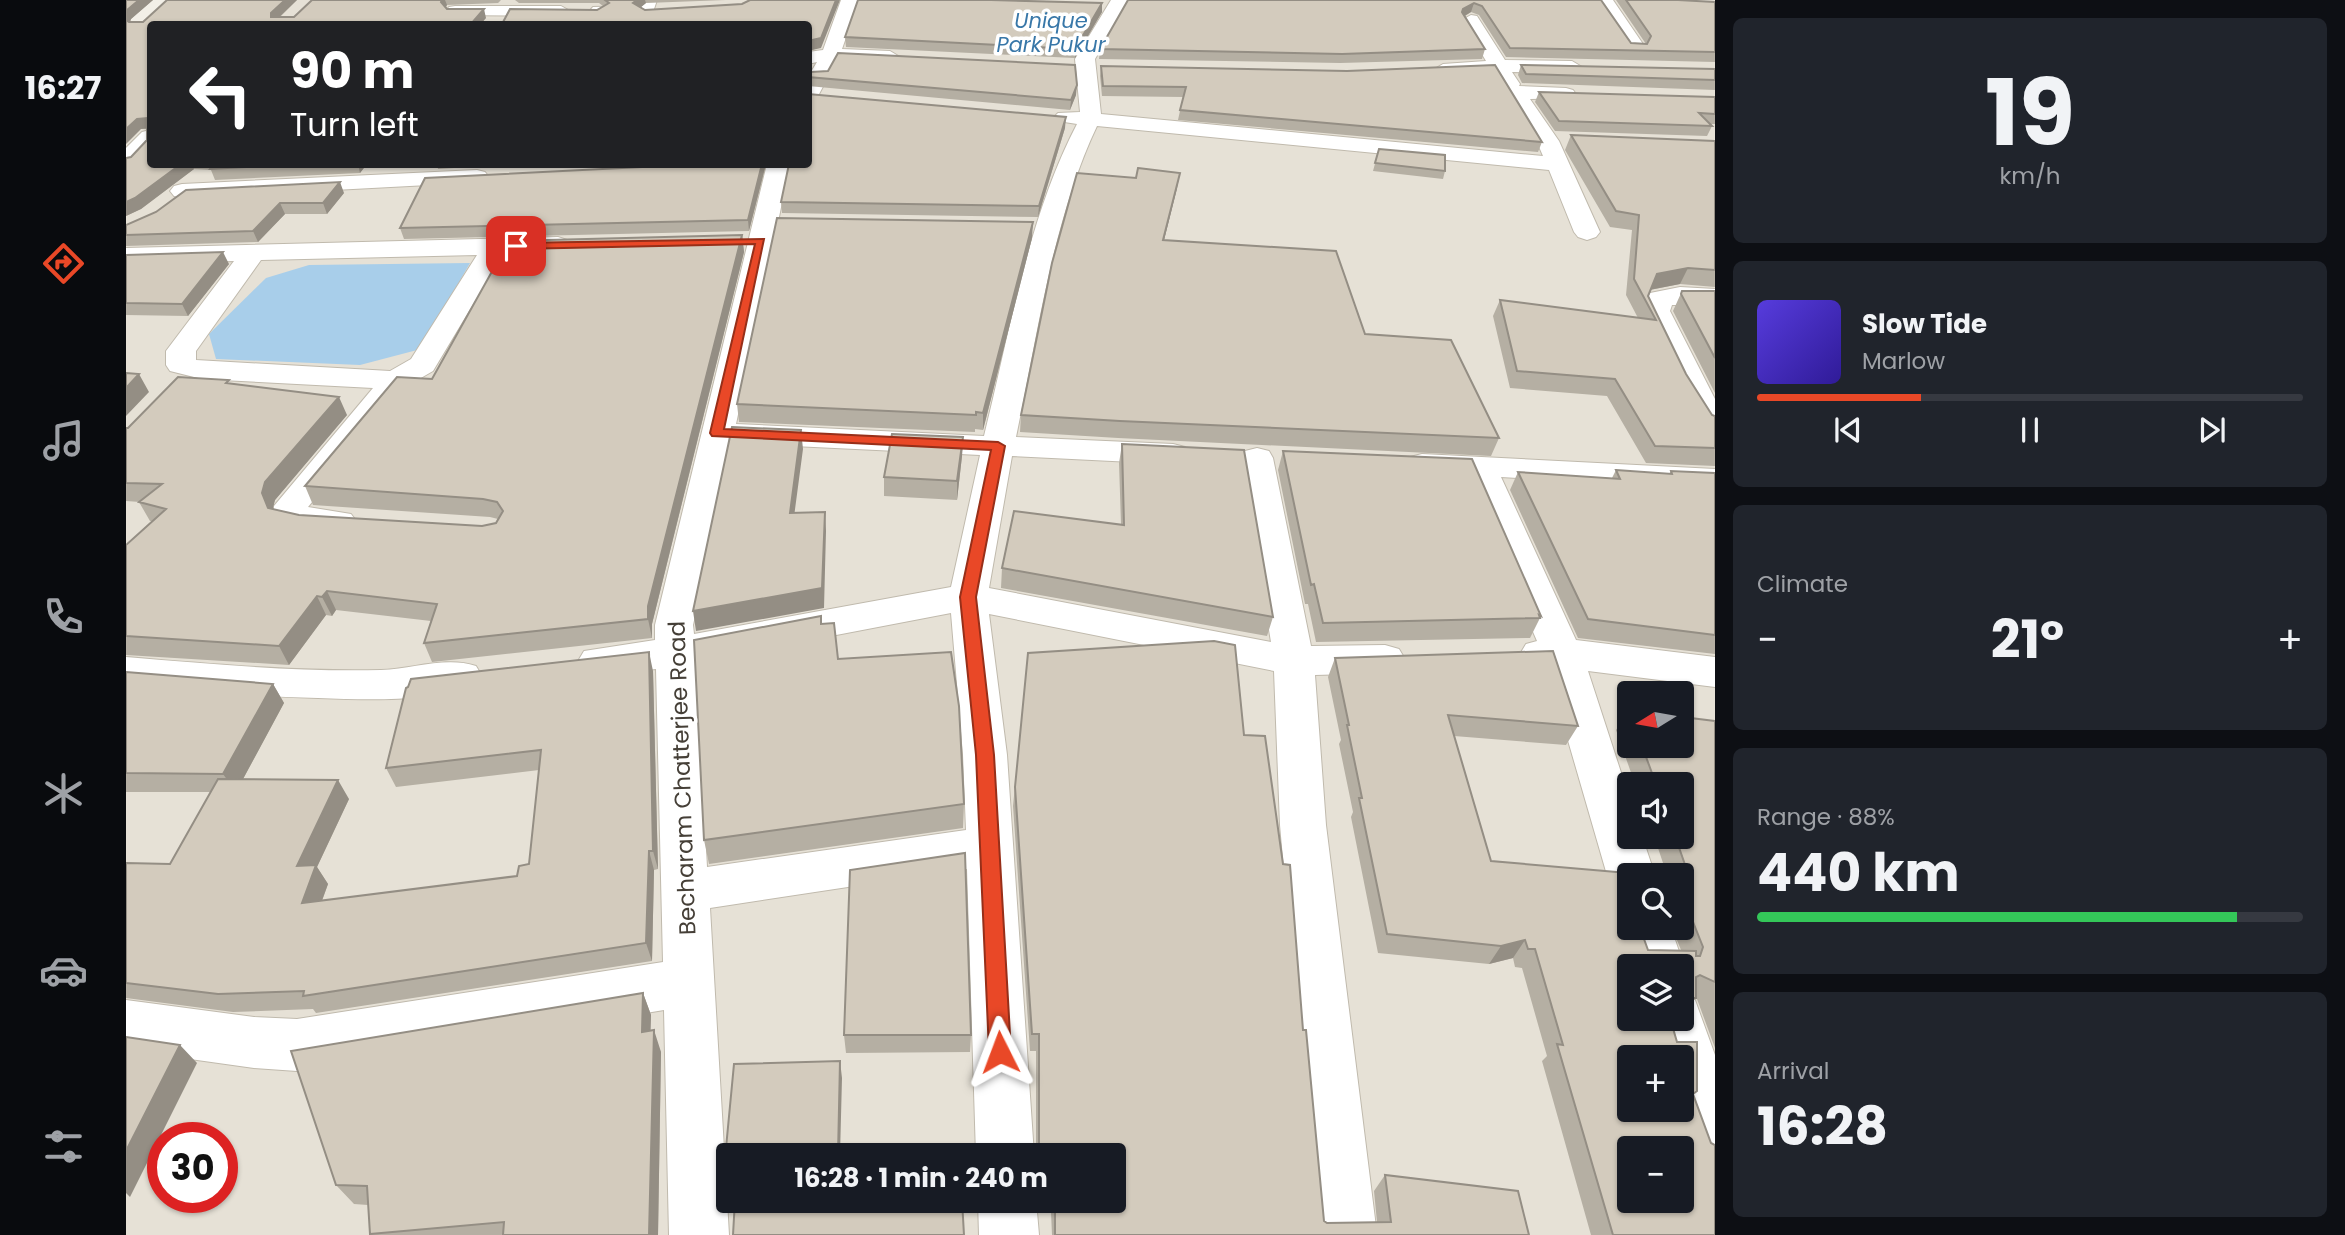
<!DOCTYPE html>
<html lang="en">
<head>
<meta charset="utf-8">
<style>
	:root { --surface:#171b24; --page:#20242c; --text:#f1f3f6; --muted:#9ea1a6; --line:#363941; --accent:#e94827 }
	body { margin:0; font-family:Poppins,sans-serif; background:var(--page); color:var(--text); height:100vh; display:flex; flex-direction:column; font-size:26px; white-space:nowrap }
	* { box-sizing:border-box; margin:0 }
	p { font-size:23px; color:var(--muted) }
	.icon { flex:none; width:38px; height:38px; fill:none; stroke:currentColor; stroke-width:2; stroke-linecap:round; stroke-linejoin:round }
	.map { position:relative; flex:1; overflow:hidden }
	.side { display:flex; flex-direction:column; gap:18px; padding:18px; background:#0d0f14; width:630px }
	.side>* { flex:none }
	.guide { position:absolute; left:21px; top:21px; width:665px; height:147px; border-radius:7px; box-shadow:0 2px 5px #0004; background:#202124; color:#fff; overflow:hidden }
	.needle { width:46px; rotate:259deg }
	.fabs { position:absolute; left:1491px; top:681px; display:grid; gap:14px }
	.fabs a { display:grid; place-items:center; width:77px; height:77px; border-radius:7px; background:var(--surface); box-shadow:0 2px 5px #0004; font-size:35px }
	.speed { position:absolute; left:21px; top:1122px; display:flex; gap:14px; font-size:35px; font-weight:700; text-align:center }
	.speed>* { display:grid; place-content:center; width:91px; height:91px; border-radius:50%; background:var(--surface); box-shadow:0 2px 5px #0004; line-height:1 }
	.speed .limit { border:10px solid #d22; background:#fff; color:#111 }
	.pin { position:absolute; display:grid; place-items:center; width:60px; height:60px; color:#fff; margin:-30px; border-radius:14px; box-shadow:0 4px 10px #0006 }
	.me { position:absolute; width:77px; margin:-38px; rotate:357deg; stroke-linejoin:round; filter:drop-shadow(0 0 5px #0008) }
	.turn { display:flex; align-items:center; gap:24px; height:147px; padding:0 28px; font-size:32px }
	.turn .icon { width:91px; height:91px; stroke-width:2.5 }
	.turn b { display:block; font-size:49px; line-height:60px }
	.big { font-size:52px; font-weight:700; line-height:1.1 }
	.side .widget { flex:1; display:flex; flex-direction:column; justify-content:center; gap:10px; min-width:0; padding:0 24px; border-radius:10px; background:var(--page) }
	.side .dial { align-items:center; gap:0 }
	.dial b { font-size:91px; line-height:1 }
	.song { display:flex; align-items:center; gap:21px }
	.cover { width:84px; height:84px; border-radius:10px; background:linear-gradient(135deg,hsl(250 70% 55%),hsl(250 70% 35%)) }
	.played { height:7px; border-radius:4px; background:linear-gradient(90deg,var(--accent) 30%,var(--line) 30%) }
	.keys { display:flex; justify-content:space-around; direction:ltr }
	.heat { display:flex; justify-content:space-between; align-items:center; font-size:38px; direction:ltr }
	.charge { height:10px; border-radius:5px; background:linear-gradient(90deg,#34c759 88%,var(--line) 0) }
	.trip { position:absolute; left:590px; top:1143px; width:410px; height:70px; border-radius:7px; background:var(--surface); box-shadow:0 2px 5px #0004; font-weight:700; line-height:70px; text-align:center }
	main { display:flex; flex:1; min-height:0 }
	.dock { display:flex; flex-direction:column; width:126px; justify-content:space-around; align-items:center; background:#090b0e; color:var(--muted) }
	.dock .icon { width:49px; height:49px }
	.dock .current { color:var(--accent) }
	.dock b { font-size:32px; color:var(--text) }
	.map>svg:first-child { display:block }
</style>
</head>
<body>
<main>
<nav class="dock">
<b>16:27</b>
<svg class="icon current" aria-label="directions" viewBox="0 0 24 24"><path d="M12 3l9 9-9 9-9-9zM9 14v-3h6M13 9l2 2-2 2"/></svg>
<svg class="icon" aria-label="music" viewBox="0 0 24 24"><path d="M9 18V5l10-2v13"/><circle cx="6" cy="18" r="3"/><circle cx="16" cy="16" r="3"/></svg>
<svg class="icon" aria-label="phone" viewBox="0 0 24 24"><path d="M5 4h4l2 5-3 2q2 4 5 5l2-3 5 2v4C11 20 4 13 5 4z"/></svg>
<svg class="icon" aria-label="climate" viewBox="0 0 24 24"><path d="M12 3v18M4 7l16 10M4 17L20 7"/></svg>
<svg class="icon" aria-label="car" viewBox="0 0 24 24"><path d="M5 17H2v-5l4-1 3-4h7l3 4 3 1v5h-3M9 17h6M6 11h13"/><circle cx="7" cy="17" r="2"/><circle cx="17" cy="17" r="2"/></svg>
<svg class="icon" aria-label="filters" viewBox="0 0 24 24"><path d="M4 7h16M4 17h16"/><circle cx="9" cy="7" r="2"/><circle cx="15" cy="17" r="2"/></svg>
</nav>
<div class="map">
<svg width="1589" height="1235" viewBox="0 0 1589 1235">
	<rect width="100%" height="100%" fill="#f2efe7"/>
	<path fill="#e6e1d6" fill-rule="evenodd" d="M127 0H1589V1235H0V74L24 60V164H682V24H85ZM1503 693H1556V746H1503ZM1503 784H1556V836H1503ZM1503 875H1556V928H1503ZM1503 966H1556V1018H1503ZM1503 1057H1556V1110H1503ZM37 1138H96V1197H37ZM1503 1148H1556V1200H1503ZM602 1155H987V1200H602Z"/>
	<path fill="#a8ceea" d="M344 263 295 349 234 365 90 359 83 334 140 278 183 265Z"/>
	<g fill="none" stroke-linecap="round" stroke-linejoin="round">
		<g stroke="#c0baad" stroke-width="2">
			<path id="minor" d="M513 0H531L526 15 478 16 470 24H452L467 7 512 6Z
				M715 0H733L716 49 764 51 774 57 764 63 711 60 692 96 689 100 682 102V77L691 62 682 64V52L697 50Z
				M985 0H1003L969 59 975 114 1417 156 1411 142 1379 92 1381 89 1377 88 1367 72 1317 76 1307 70 1317 64 1360 61 1336 20 1345 15 1351 16 1379 60 1446 61 1456 67 1446 73 1386 72 1394 84 1393 86 1440 88 1447 90 1450 94 1447 98 1404 99 1433 141 1474 232 1470 237 1461 240 1452 237 1448 232 1423 170 971 126C927 218 911 337 890 437L1047 444 1059 447 1063 454 1059 461 1047 464 886 456 863 588 1145 642 1115 458 1119 451 1131 448 1143 451 1147 458 1185 646 1259 645 1273 649 1279 659 1273 669 1259 673 1189 675 1200 825 1251 1235H1191L1154 825 1148 671 863 614 881 755 908 1155H850L841 869 584 908 603 1235H543L538 1010 171 1071 128 1068 0 1050V1000L128 1017 171 1019 537 962 530 669 472 675 458 671 452 661 458 651 529 640V625L641 164H664L610 424 858 436C884 332 901 220 951 124L932 121 928 117 932 113 954 112 949 59ZM606 443 854 455 825 587 568 634 567 625ZM825 613 837 755 840 830 581 867 570 662Z
				M1469 0H1487L1519 47 1517 51H1503Z
				M329 6H435L444 11 435 16 323 15 320 11 323 7Z
				M24 130V149L8 166 0 168V148L16 132Z
				M351 170 359 172 363 177 359 182 56 198 48 196 44 191 48 186 56 184Z
				M432 237 441 240 445 245 441 250 377 254 307 371 281 386 182 507 225 514 231 522 225 530 213 533 154 525 148 517V506L247 388 76 379 44 371 40 365V351L108 261 0 264V248ZM351 255 285 359 264 371 70 360V351L135 260Z
				M1554 287 1589 289V305H1546L1544 311 1589 399V434L1578 431 1553 390 1516 311 1524 293Z
				M1296 454 1589 469V489L1375 477 1450 640 1589 657V687L1462 671 1503 797V836H1516L1529 875H1503V895L1488 889 1481 875 1421 668 1400 664 1394 654 1400 644 1411 641 1340 476 1284 471 1279 464 1284 457Z
				M0 657C85 664 170 672 255 670 287 669 320 656 350 666L356 676 350 686C300 702 244 700 192 698 127 696 64 692 0 687Z
				M1503 913V928H1545L1558 966 1556 972V966H1508L1496 928Z
				M1556 995 1569 1000 1589 1055V1166L1569 1158 1552 1110H1556V1057H1536L1524 1018H1556Z
				M852 1200H910L913 1235H853Z"/>
		</g>
		<use href="#minor" fill="#fff" fill-rule="evenodd"/>
	</g>
	<path fill="#b5afa3" d="M0 0H27L5 19 4 22H17L41 0H171L154 17H168L186 0H375L372 3 321 5 320 7 321 9 360 18 24 164H241L234 173 89 180 85 170 68 169 15 209 0 216V158L5 157 21 140V129H15Z
		M389 0H600L520 3 515 7 519 10 695 48 471 10 477 6 473 3H393Z
		M1002 0H1475L1505 43 1520 44 1490 0H1552L1589 2V62L1380 57 1353 15 1345 12 1339 16 1359 49 1356 59 1214 63 973 59 974 49Z
		M976 3V12L949 58 720 47 719 37Z
		M682 56H685L686 66 683 70 685 72 950 95 944 110 682 86Z
		M1395 65 1589 69V90L1396 83 1392 75Z
		M975 66 1416 142 1412 152 1052 120 1057 97 976 96 974 76Z
		M1413 92 1589 97V124H1584L1586 126 1581 136 1429 131 1409 102Z
		M939 128 912 217 656 213 655 202Z
		M1445 135 1589 141V287L1554 284 1524 290 1522 296 1560 374 1586 415 1589 416V466L1520 463 1481 396 1384 388 1367 316 1374 300 1512 318 1500 295 1506 230 1484 227 1439 150Z
		M1253 149 1319 171 1317 179 1247 171Z
		M311 164H390L312 169Z
		M640 164 623 231 278 239 274 228 525 165Z
		M1051 188 1038 240 1239 334 1373 438 1365 456 992 438 894 432 895 415Z
		M218 193 201 214H159L132 242 0 246V225Z
		M616 235 618 252 526 624V638L306 662 298 643 305 621 210 610 206 616 200 615 163 665 0 655V545L26 521H24L13 502H14L0 501V428L105 384 221 415 149 500 146 509 173 515 356 526 370 523 372 519 364 517 187 505 179 486 306 379Z
		M906 238 857 430 849 429V432L613 422 611 404Z
		M0 255 103 264 62 316 0 315Z
		M1556 291H1589V393L1547 311Z
		M837 437 836 456 831 500 758 496V477Z
		M996 444 1147 617 1141 636 875 588 876 568 995 524 993 463Z
		M1157 451 1415 616 1404 638 1190 642 1182 604H1179L1152 470Z
		M1490 470 1543 474 1545 471 1589 473V654L1452 638 1384 490 1392 472 1486 478Z
		M695 616 696 624 712 659 838 804 837 828 583 864 578 840Z
		M902 653 1118 735 1177 1030 1198 1221 1201 1223 1251 1222 1248 1191 1259 1175 1403 1235H926L925 1212 914 1211 911 1200H987V1155H910V1051H904L887 806Z
		M1209 658 1452 726 1440 745 1328 736 1365 861 1503 928 1522 950H1555L1546 928H1556V875H1541L1528 836H1556V784H1509L1490 730 1503 710V746H1556L1589 721V1048L1571 999 1570 998 1556 1013V966H1503L1567 1094 1589 1235H1465L1416 1061 1421 1056 1396 968 1389 967 1387 958 1363 964 1252 953 1225 817 1227 812 1213 744 1215 740 1202 677Z
		M527 671 532 869 528 870 526 961 190 1013 187 1009 107 1012 0 998V863L44 864 85 792H0V672L147 684 158 703 117 779 223 799 191 867 202 884 196 901 391 876 403 864 413 770 270 787 260 768Z
		M517 993 525 1015 524 1031 535 1052 532 1235H245L244 1234 242 1205 228 1204 210 1185Z
		M718 1035H845L844 1052 720 1053Z"/>
	<path fill="#948e84" d="M13 0H27L5 19 2 27 0 22V13L1 10Z
		M159 0H171L148 22 145 17V13Z
		M316 0H319L321 5 317 11 315 2Z
		M511 0H519L520 3 509 12 507 3Z
		M710 0H714L695 48 682 51V41Z
		M976 3V12L949 58V49Z
		M1348 3 1345 12 1335 18 1337 9Z
		M358 9 360 18 355 24H345Z
		M685 56 686 66 682 71V61Z
		M951 85 950 95 944 110 945 100Z
		M940 117 939 128 912 217 913 206Z
		M21 118 24 128 15 129 0 144V129L11 119Z
		M55 164H66L68 169 15 209 0 216V202Z
		M232 164H241L234 173Z
		M636 164H640L623 231 622 220Z
		M1054 173 1051 188 1034 256 1037 240Z
		M214 182 218 193 201 214 197 203Z
		M154 203 159 214 132 242 127 231Z
		M907 222 906 238 857 430V413Z
		M616 235 618 252 526 624V638L522 619V606Z
		M97 252 103 264 62 316 56 304Z
		M1562 268 1554 284 1523 290 1531 274Z
		M13 374 23 392 0 416V388Z
		M213 397 221 415 149 500 146 512 142 508 136 493 139 482Z
		M675 430 677 449 666 532 664 513Z
		M837 437 836 456 831 500V481Z
		M699 512 700 531 698 608 570 631 567 611Z
		M201 591 210 610 206 616 196 597Z
		M191 596 200 615 163 665 153 646Z
		M523 652 527 671 532 869 527 851Z
		M147 684 158 703 110 792 97 774Z
		M212 780 223 799 191 867 202 884 188 922 176 903 171 866Z
		M523 851 528 870 526 961 520 943Z
		M1399 940 1387 958 1363 964 1375 946Z
		M517 993 525 1015 524 1053 516 1032Z
		M528 1030 535 1052 532 1235H523Z
		M54 1045 71 1063 4 1197 0 1193V1151Z
		M714 1061 716 1078 714 1155H712Z"/>
	<path fill="#d3cbbd" stroke="#948e84" stroke-width="2" fill-rule="evenodd" d="M0 0H13L1 10 0 13Z
		M41 0H159L145 13V17H168L186 0H316L315 2 321 9H358L345 24H24V164H55L9 198 0 202V158L5 157 21 140V118L11 119 0 129V20L3 22H17Z
		M479 0H511L507 3 519 10 616 4 624 0H710L695 38 682 41V24H376L384 9 471 10 483 3Z
		M732 0H865L976 3 949 49 719 37Z
		M1002 0H1475L1505 43 1521 44 1525 36 1500 0H1552L1589 2V52L1384 48 1356 6 1348 3 1337 9 1336 12 1359 49 1216 54 974 49Z
		M712 53 949 65 951 85 945 100 682 77V69L685 72 702 71Z
		M1369 65 1416 142 1054 110 1060 87 977 86 975 66 1221 71Z
		M1395 65 1589 69V80L1400 74Z
		M1413 92 1589 97V114L1573 113 1586 126 1433 121Z
		M682 94 940 117 913 206 655 202 663 164H682Z
		M1445 135 1589 141V270L1562 268 1531 274 1522 296 1560 374 1586 415 1589 416V448L1529 446 1489 379 1391 371 1374 300 1530 320 1508 279 1513 215 1490 211Z
		M1253 149 1319 155V171L1249 163Z
		M85 164H177L84 169 86 166Z
		M636 164 622 220 274 228 299 178 516 167 525 164Z
		M1012 168 1054 173 1037 240 1210 251 1239 334 1325 340 1373 438 994 421 895 415 926 263 951 173 1010 178Z
		M214 182 197 203H154L127 231 0 235V225L30 212 60 190Z
		M651 218 907 222 857 413 850 412V415L611 404Z
		M616 235 522 606V619L298 643 311 604 201 591 196 597 191 596 153 646 0 636V545L40 509 13 502 36 484 0 483V428H2L52 377 103 380 100 383 213 397 139 482 136 493 142 508 173 515 356 526 370 523 377 511 371 502 357 499 179 486 271 377 306 379 383 241Z
		M97 252 56 304 0 303V255Z
		M1556 291H1589V358L1555 294Z
		M0 373 13 374 0 388Z
		M606 427 675 430 664 513 699 512 696 588 567 611Z
		M766 434 837 437 831 481 758 477Z
		M996 444 1118 450 1147 617 876 568 888 511 998 525Z
		M1157 451 1346 459 1415 616 1413 615 1414 618 1197 623 1188 584 1185 585Z
		M1490 470 1546 474 1545 471 1589 473V635L1462 619 1392 472 1494 479Z
		M695 616V624L708 623 712 659 825 652 833 706 838 804 578 840 568 640Z
		M1088 641 1109 645 1118 735 1139 736 1157 864 1164 865 1177 1030H1180L1198 1221 1201 1223 1265 1222 1259 1175 1392 1191 1403 1235H929V1200H987V1155H913V1034H906L889 787 902 653Z
		M1427 651 1452 726 1322 715 1365 861 1502 873 1507 875H1503V928H1514L1522 950 1570 951V956H1574L1577 947 1561 907H1556V878L1564 879 1549 836H1556V784H1530L1516 746H1556V717L1589 721V982L1574 975 1570 977V998H1556V966H1503V1018H1544L1551 1042H1571V1091L1567 1094 1585 1143 1589 1145V1235H1487L1431 1044 1437 1045 1409 949H1402L1399 940 1375 946 1261 934 1233 798H1236L1221 725H1223L1209 658ZM1503 1057H1556V1110H1503ZM1503 1148H1556V1200H1503Z
		M523 652 527 851H523L520 943 177 996 178 991 92 994 0 983V863L44 864 92 779 212 780 171 866 190 865 176 903 391 876 393 866 403 864 415 750 260 768 280 688 282 687 285 679Z
		M0 672 147 684 97 774 0 773Z
		M839 853 845 1035H718L724 870Z
		M517 993 516 1032 528 1030 523 1235H377L378 1222 244 1234 241 1186 210 1185 165 1051Z
		M0 1037 54 1045 0 1151Z
		M714 1061 712 1155H602V1185H599L598 1169 608 1064Z
		M609 1200H836L838 1235H607Z"/>
	<path fill="#e94827" stroke="#972f19" stroke-width="2" d="M638 239 598 429 872 442 879 446 850 597 868 755 885 1052 882 1059 874 1062 866 1059 863 1052 850 755 834 597 865 450 586 436 584 433 629 244 390 249 385 246 390 243Z"/>
	<g text-anchor="middle" stroke-width="7" stroke-linejoin="round" paint-order="stroke">
		<g font-size="21" font-style="italic" fill="#3877a8" stroke="#fff">
			<text x="925" y="28">Unique<tspan x="925" dy="24">Park Pukur</tspan></text>
		</g>
		<g font-size="23" fill="#453f37" stroke="#fff">
			<text transform="translate(556 778) rotate(-92)" y="8">Becharam Chatterjee Road</text>
		</g>
	</g>
</svg>
<div class="fabs">
<a><svg class="needle" viewBox="-14 -14 28 28"><path d="M0-13l5 13h-10z" fill="#e53935"/><path d="M0 13l5-13h-10z" fill="#9ea1a6"/></svg></a>
<a><svg class="icon" aria-label="sound" viewBox="0 0 24 24"><path d="M4 9h4l5-4v14l-5-4H4zM17 9q2 3 0 6"/></svg></a>
<a><svg class="icon" aria-label="search" viewBox="0 0 24 24"><circle cx="10" cy="10" r="6"/><path d="M15 15l6 6"/></svg></a>
<a><svg class="icon" aria-label="layers" viewBox="0 0 24 24"><path d="M12 4l9 5-9 5-9-5zM3 14l9 5 9-5"/></svg></a>
<a>+</a>
<a>−</a>
</div>
<div class="speed"><div class="limit">30</div></div>
<div class="pin" style="left:390px;top:246px;background:#d93025"><svg class="icon" aria-label="arrive" viewBox="0 0 24 24"><path d="M6 21V4h12l-3 4 3 4H6"/></svg></div>
<svg class="me" style="left:874px;top:1052px" viewBox="-20 -20 40 40"><path d="M0-17L14 15 0 8-14 15z" fill="#e94827" stroke="#fff" stroke-width="4"/></svg>
<div class="trip">16:28 · 1 min · 240 m</div>
<div class="guide">
<div class="turn"><svg class="icon" aria-label="left" viewBox="0 0 24 24"><path d="M17 20v-9H6M10 6l-5 5 5 5"/></svg><div><b>90 m</b>Turn left</div></div>
</div>
</div>
<section class="side">
<div class="widget dial"><b>19</b><p>km/h</p></div>
<div class="widget">
<div class="song"><i class="cover"></i><div><b>Slow Tide</b><p>Marlow</p></div></div>
<div class="played"></div>
<div class="keys"><svg class="icon" aria-label="previous" viewBox="0 0 24 24"><path d="M18 5L8 12l10 7zM5 5v14"/></svg><svg class="icon" aria-label="pause" viewBox="0 0 24 24"><path d="M8 5v14M16 5v14"/></svg><svg class="icon" aria-label="next" viewBox="0 0 24 24"><path d="M6 5l10 7-10 7zM19 5v14"/></svg></div>
</div>
<div class="widget"><p>Climate</p>
<div class="heat"><a>−</a><b class="big">21°</b><a>+</a></div>
</div>
<div class="widget"><p>Range · 88%</p><b class="big">440 km</b><div class="charge"></div></div>
<div class="widget"><p>Arrival</p><b class="big">16:28</b></div>
</section>
</main>
</body>
</html>
